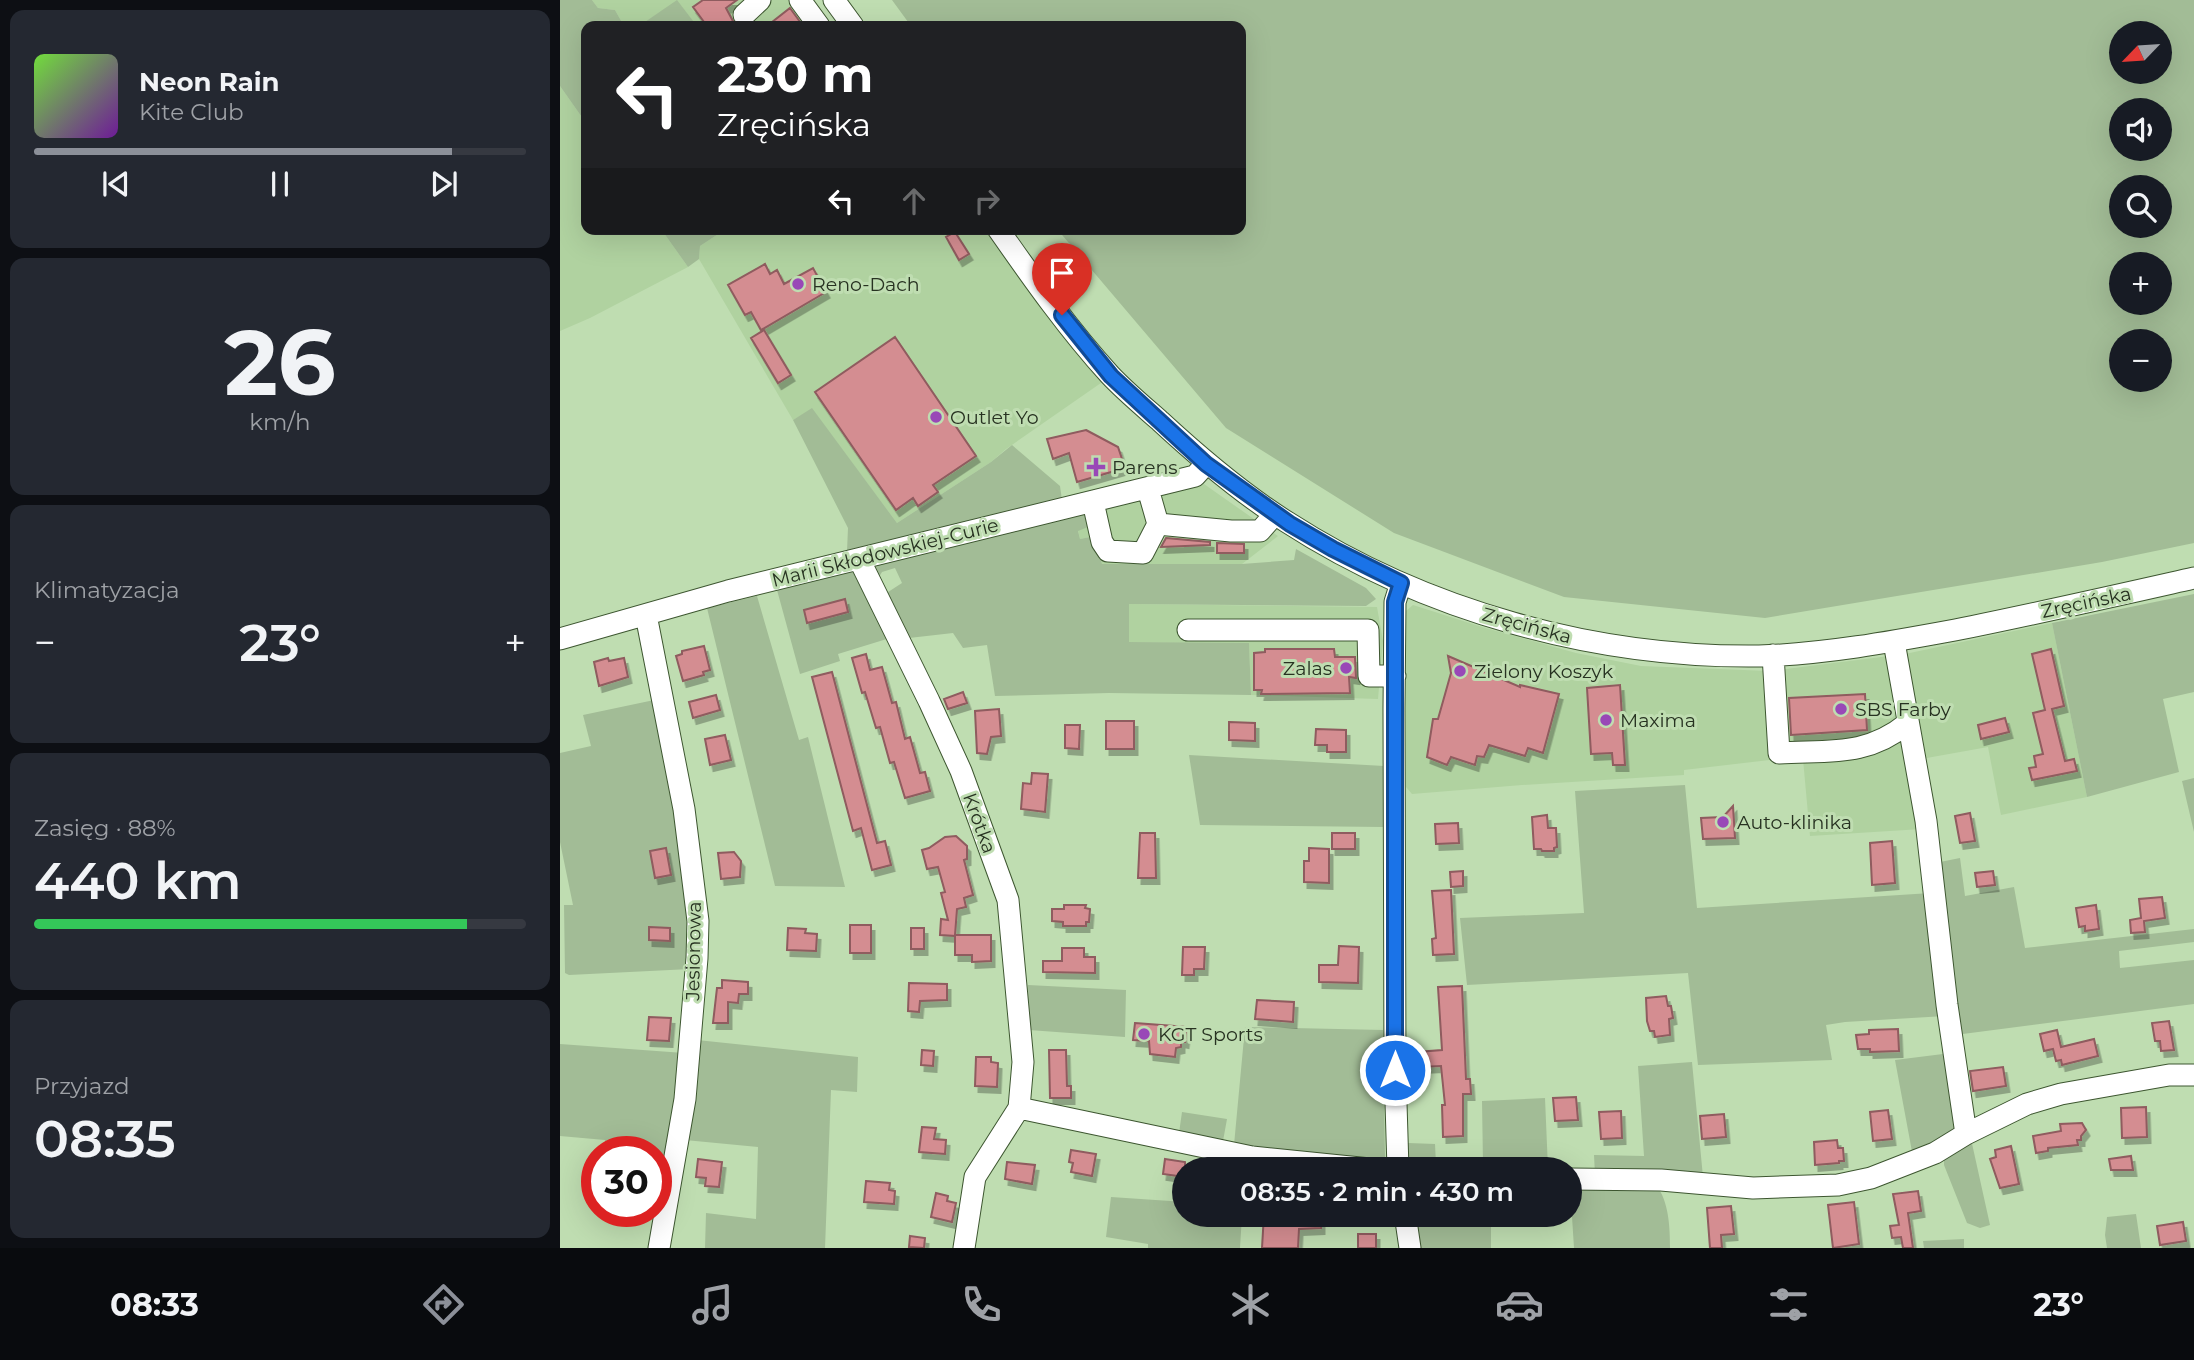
<!DOCTYPE html>
<html lang="pl">
<head>
<meta charset="utf-8">
<style>
	:root { --surface:#171b24; --page:#242831; --text:#f1f3f6; --muted:#9ea1a6; --line:#363941; --accent:#8c9099 }
	body { margin:0; font-family:Montserrat,sans-serif; background:var(--page); color:var(--text); height:100vh; display:flex; flex-direction:column; font-size:26px; white-space:nowrap }
	* { box-sizing:border-box; margin:0 }
	p { font-size:23px; color:var(--muted) }
	.icon { flex:none; width:38px; height:38px; fill:none; stroke:currentColor; stroke-width:2; stroke-linecap:round; stroke-linejoin:round }
	.map { position:relative; flex:1; overflow:hidden }
	.panel { display:flex; flex-direction:column; gap:10px; padding:10px; background:#0d0f14; width:560px }
	.panel>* { flex:none }
	.banner { position:absolute; left:21px; top:21px; width:665px; height:214px; border-radius:14px; box-shadow:0 7px 28px #0002; background:#202124; color:#fff; overflow:hidden }
	.needle { width:46px; rotate:245deg }
	.tools { position:absolute; left:1549px; top:21px; display:grid; gap:14px }
	.tools a { display:grid; place-items:center; width:63px; height:63px; border-radius:50%; background:var(--surface); box-shadow:0 7px 28px #0002; font-size:35px }
	.speed { position:absolute; left:21px; top:1136px; display:flex; gap:14px; font-size:35px; font-weight:700; text-align:center }
	.speed>* { display:grid; place-content:center; width:91px; height:91px; border-radius:50%; background:var(--surface); box-shadow:0 7px 28px #0002; line-height:1 }
	.speed .limit { border:10px solid #d22; background:#fff; color:#111 }
	.pin { position:absolute; display:grid; place-items:center; width:60px; height:60px; color:#fff; margin:-72px -30px; border-radius:50% 50% 50% 0; rotate:-45deg; box-shadow:0 0 7px #0007 }
	.pin .icon { rotate:45deg }
	.me { position:absolute; width:77px; margin:-38px; rotate:0deg; stroke-linejoin:round; filter:drop-shadow(0 0 5px #0008) }
	.turn { display:flex; align-items:center; gap:24px; height:147px; padding:0 21px; font-size:32px }
	.turn .icon { width:91px; height:91px; stroke-width:2.5 }
	.turn b { display:block; font-size:49px; line-height:60px }
	.lanes { display:flex; align-items:center; height:66px; padding:0 21px; background:#0003; justify-content:center; gap:35px; direction:ltr }
	.lanes .off { opacity:.35 }
	.big { font-size:52px; font-weight:600; line-height:1.1 }
	.panel .widget { flex:1; display:flex; flex-direction:column; justify-content:center; gap:10px; min-width:0; padding:0 24px; border-radius:14px; background:var(--page) }
	.panel .dial { align-items:center; gap:0 }
	.dial b { font-size:91px; line-height:1 }
	.song { display:flex; align-items:center; gap:21px }
	.cover { width:84px; height:84px; border-radius:10px; background:linear-gradient(135deg,hsl(100 70% 55%),hsl(280 70% 35%)) }
	.played { height:7px; border-radius:4px; background:linear-gradient(90deg,var(--accent) 85%,var(--line) 85%) }
	.keys { display:flex; justify-content:space-around; direction:ltr }
	.heat { display:flex; justify-content:space-between; align-items:center; font-size:38px; direction:ltr }
	.charge { height:10px; border-radius:5px; background:linear-gradient(90deg,#34c759 88%,var(--line) 0) }
	.trip { position:absolute; left:612px; top:1157px; width:410px; height:70px; border-radius:35px; background:var(--surface); box-shadow:0 7px 28px #0002; font-weight:600; line-height:70px; text-align:center }
	.tab-bar { display:flex; height:112px; justify-content:space-around; align-items:center; background:#090b0e; color:var(--muted) }
	.tab-bar .icon { width:49px; height:49px }
	.tab-bar .active { color:var(--accent) }
	.tab-bar b { font-size:32px; color:var(--text) }
	main { display:flex; flex:1; min-height:0 }
	.map>svg:first-child { display:block }
</style>
</head>
<body>
<main>
<section class="panel">
<div class="widget">
<div class="song"><i class="cover"></i><div><b>Neon Rain</b><p>Kite Club</p></div></div>
<div class="played"></div>
<div class="keys"><svg class="icon" aria-label="previous" viewBox="0 0 24 24"><path d="M18 5L8 12l10 7zM5 5v14"/></svg><svg class="icon" aria-label="pause" viewBox="0 0 24 24"><path d="M8 5v14M16 5v14"/></svg><svg class="icon" aria-label="next" viewBox="0 0 24 24"><path d="M6 5l10 7-10 7zM19 5v14"/></svg></div>
</div>
<div class="widget dial"><b>26</b><p>km/h</p></div>
<div class="widget"><p>Klimatyzacja</p>
<div class="heat"><a>−</a><b class="big">23°</b><a>+</a></div>
</div>
<div class="widget"><p>Zasięg · 88%</p><b class="big">440 km</b><div class="charge"></div></div>
<div class="widget"><p>Przyjazd</p><b class="big">08:35</b></div>
</section>
<div class="map">
<svg width="1634" height="1248" viewBox="0 0 1634 1248">
	<defs>
		<filter id="shadow"><feDropShadow dx="3.5" dy="6" stdDeviation="0" flood-color="#0004"/></filter>
	</defs>
	<rect width="100%" height="100%" fill="#bfddb1"/>
	<path fill="#b0d2a0" d="M32 0H253L271 26H137L117 1 79 26H64L55 10 38 8Z
		M0 86 26 123V229H101L128 267 30 318 0 331Z
		M166 229H438L551 376 446 449 431 462 337 523 252 409 233 420 139 259 140 246Z
		M644 484 718 536 682 564H542L535 536 520 539 518 530 533 525 531 513Z
		M569 604 817 607 823 641 818 699 691 695 689 644 569 642Z
		M853 605 922 627 1016 653 1081 666 1209 671 1345 654 1492 623 1527 797 1441 815 1428 747 1350 761 1362 829 1250 836 1243 759H1218L1124 770V775L962 785 852 794 846 787V611Z"/>
	<path fill="#a2bc96" fill-rule="evenodd" d="M0 0H32L38 8 55 10 64 26H26V123L0 86Z
		M117 0 137 26H79Z
		M332 0H1634V543L1542 562 1205 618 1004 597 834 533 666 428 497 229H681V26H351ZM1561 33H1600V72H1561ZM1561 110H1600V149H1561ZM1561 187H1600V226H1561ZM1561 264H1600V303H1561ZM1561 341H1600V380H1561Z
		M101 229H166L140 246 139 259 128 267Z
		M252 408 337 523 431 462 452 445 500 486 502 500 287 551 288 528 233 420Z
		M531 513 533 525 518 531 520 539 535 536 542 564H682L734 560 736 549 806 588 816 599 806 606 569 604V642L689 643 691 695 549 693 435 696 427 645 403 648 393 633 349 638 325 594 342 583 335 568 322 572 317 580 313 565Z
		M290 570 298 575 330 638 278 654 280 661 240 674 217 590Z
		M1634 594V692L1603 699 1619 772 1527 797 1492 623Z
		M197 596 239 740 248 737 285 887 215 886 147 608Z
		M99 699 134 931 130 969 9 975 5 973 4 905H13L0 842V753L31 746 23 715Z
		M629 755 824 766 823 827 640 825Z
		M1634 778V832L1622 781Z
		M1125 785 1137 908 1371 893 1385 1016 1285 1022 1266 1025 1272 1060 1138 1065 1128 973 907 985 900 918 1024 913 1015 791Z
		M1400 858 1405 896 1454 887 1465 948 1634 929V942L1559 951 1560 968 1634 960V1004L1395 1035 1375 863Z
		M468 985 566 990 565 1037 469 1030Z
		M685 1027 823 1030 825 1158 811 1161 674 1145Z
		M137 1040 298 1057 297 1092 271 1090 265 1248H145L146 1213 196 1219 198 1147 125 1140Z
		M0 1044 124 1053 102 1203H96V1152L45 1151V1140L0 1136Z
		M1391 1053 1402 1129 1353 1157 1335 1060Z
		M1132 1062 1143 1177 1035 1175 1034 1155 1084 1156 1078 1066Z
		M985 1098 988 1169H850L848 1143 875 1144 876 1164H923L922 1101Z
		M622 1112 667 1119 663 1141 619 1133Z
		M1411 1139 1430 1225 1420 1228 1407 1223 1384 1165V1158Z
		M1010 1185H1096C1109 1201 1110 1228 1110 1248H1014Z
		M551 1197 625 1202V1214L682 1215 680 1248H588V1244L546 1237Z
		M1576 1214 1581 1248H1547L1545 1235 1547 1217Z
		M856 1215H931V1248H861Z
		M1404 1239V1248H1364L1363 1241Z"/>
	<path fill="#d48d91" stroke="#8f5b5e" stroke-width="2" filter="url(#shadow)" d="M143 0H177L166 8 174 23 178 26H147L133 7Z
		M230 8 243 26H207Z
		M395 232 409 254 399 260 386 237Z
		M205 264 210 274 217 270 224 284 253 268 266 292 201 330 191 312 185 315 168 285Z
		M204 330 231 375 218 383 191 338Z
		M335 337 416 456 373 485 378 492 358 506 353 498 336 510 255 392Z
		M526 430 558 447 565 468 517 482 509 453 493 459 487 439Z
		M606 538 650 542V545L601 547Z
		M657 543 684 544V553H657Z
		M285 599 288 612 247 623 244 610Z
		M144 646 150 670 143 672 144 675 123 681 116 656 122 654V651Z
		M705 649H774L775 657H795L796 678 789 677 790 693 701 694 702 690H694V653L705 652Z
		M1491 649 1504 706 1492 709 1505 761 1514 759 1517 771 1472 780 1469 768 1476 767 1474 756 1483 754 1473 713 1485 710 1472 654Z
		M306 654 310 670 322 667 332 703 336 702 345 739 350 737 360 773 365 772 370 791 345 798 334 762 330 763 320 727 316 728 305 692 302 693 292 658Z
		M888 656 960 687V685L999 694 983 753 968 748 965 756 929 745 924 757 917 756 915 765 891 757 887 765 867 757 873 719H878L891 673Z
		M48 658 49 661 64 658 68 677 39 686 34 662Z
		M272 672 317 843 325 841 331 865 312 870 301 828 293 831 252 677Z
		M1060 685 1065 765H1053L1052 753 1031 754 1027 688Z
		M403 692 407 703 388 709 384 699Z
		M1305 694 1307 730 1231 735 1229 698Z
		M156 695 160 710 133 718 129 702Z
		M439 709 441 736 431 737 427 754 417 753 415 711Z
		M1445 718 1449 732 1421 739 1418 725Z
		M546 721H574V749H546Z
		M669 722 695 723V741L669 740Z
		M505 725H520L519 749 505 748Z
		M756 729 786 730V752H767V745H755Z
		M165 735 171 760 150 765 145 739Z
		M472 773 488 774 485 812 461 809 463 783 471 784Z
		M1173 806 1175 838 1143 839 1141 818 1163 817Z
		M1410 813 1415 841 1400 843 1395 816Z
		M987 815 988 828H996L997 847 994 848V851H982L981 849H974L972 817Z
		M898 823 899 843 876 844 875 824Z
		M580 833H595L596 878H578Z
		M772 833H795V849H772Z
		M396 836 407 846V859L404 860 413 895 404 898 406 907 397 909 395 935H431V961L412 962V955H395V936L380 935 381 919 388 920 381 893 385 892 378 867 367 869 362 850 369 848 385 837Z
		M1332 841 1335 883 1312 885 1310 843Z
		M106 848 111 875 95 878 90 851Z
		M749 848 769 849V883L744 882V861H749Z
		M174 852 181 861 180 877 161 879 158 853Z
		M903 871V886L891 887 890 872Z
		M1433 871 1435 885 1417 887 1415 873Z
		M891 890 894 954 873 955 872 939 876 938 872 891Z
		M1602 897 1605 918 1584 921 1585 932 1571 933 1570 920 1581 918 1579 899Z
		M504 905H526L525 908 530 909 529 922H526V926H503V922L492 921V909H504Z
		M1536 905 1539 929 1525 931V926L1519 927 1516 908Z
		M290 925H311V953H290Z
		M89 927 110 928V941L89 940Z
		M228 928 246 929 245 933 257 934 256 951 227 950Z
		M351 928H364V949H351Z
		M779 946 799 947 798 983 759 982V965H778Z
		M623 947H645L644 969H634V975H622Z
		M502 948H524V957H535V973L483 972V961H502Z
		M162 980 188 982V994H179L178 1003 168 1002V1023H153L157 988H162Z
		M349 983 387 984V1000L360 1001 359 1012 348 1011Z
		M902 986 906 1079H910L911 1094H903V1136L883 1137 882 1105H885L881 1066 859 1067 857 1052 882 1050 878 987Z
		M1106 996 1108 1006H1111L1113 1018 1109 1019 1110 1035 1095 1037 1094 1031H1090L1087 1021 1086 998Z
		M697 1000 734 1002 733 1022 695 1019Z
		M89 1017 111 1018 109 1041 87 1040Z
		M1609 1021 1614 1050 1601 1051 1600 1041H1595L1592 1023Z
		M575 1023 627 1027 625 1042 621 1041V1047L616 1048 615 1057 590 1054 589 1041 573 1040Z
		M1338 1029 1339 1051 1310 1052V1049H1298L1296 1035 1309 1034V1030Z
		M1497 1030 1501 1047 1534 1039 1538 1056 1502 1065 1501 1060 1496 1061 1493 1049 1484 1051 1480 1034Z
		M362 1050 374 1051 373 1066 361 1065Z
		M489 1050H506L507 1086H511V1098H490Z
		M416 1057H431V1062L438 1063 437 1087 415 1086Z
		M1443 1067 1446 1086 1413 1091 1410 1071Z
		M1016 1097 1018 1120 995 1121 993 1098Z
		M1586 1107 1587 1137 1562 1138 1561 1108Z
		M1328 1110 1332 1139 1313 1141 1310 1112Z
		M1061 1111 1062 1138 1041 1139 1039 1112Z
		M1164 1114 1166 1137 1142 1139 1140 1116Z
		M1522 1123 1526 1130 1521 1136V1140H1517L1518 1145 1488 1148V1151L1476 1153 1473 1136 1501 1131 1500 1124Z
		M362 1127 376 1128 374 1139 386 1140 385 1154 359 1152Z
		M1277 1140 1278 1148H1283L1284 1161H1279V1163L1255 1165 1254 1142Z
		M1451 1146 1459 1184 1440 1188 1430 1159 1436 1157 1435 1150Z
		M511 1150 536 1154 532 1176 511 1172 513 1163 509 1162Z
		M1571 1156 1573 1170H1551L1549 1159Z
		M138 1159 162 1162 159 1187 145 1186 146 1178 136 1177Z
		M605 1159 625 1162V1177L603 1174Z
		M447 1162 475 1165 472 1184 445 1179Z
		M306 1181 330 1183 329 1190 335 1191 334 1204 304 1202Z
		M1358 1191 1361 1211 1348 1213 1353 1248H1343L1341 1237 1332 1238 1330 1226 1339 1225 1333 1194Z
		M376 1193 388 1196 387 1201 396 1203 392 1222 371 1217Z
		M1294 1202 1299 1244 1273 1248 1268 1205Z
		M1171 1206 1174 1234 1161 1235 1162 1248H1150L1147 1208Z
		M704 1214H761V1228L739 1229 738 1248H702Z
		M1623 1222 1626 1241 1600 1245 1597 1226Z
		M798 1234H816V1248H798Z
		M350 1236 365 1238 364 1248 349 1247Z"/>
	<g fill="none" stroke-linecap="round" stroke-linejoin="round">
		<g stroke="#3d5630" stroke-width="23">
			<path id="minor" d="M240 0 259 26
				M274 0 293 26
				M184 15 200 0
				M438 229C473 279 509 330 550 375 565 391 583 406 600 421 640 458 681 493 727 522 865 611 1035 658 1199 656 1265 654 1330 642 1395 630 1475 614 1554 596 1634 578
				M533 502 542 542 548 551 583 553 598 524 588 489
				M598 524 671 531H700L715 514
				M299 559 369 701 401 771 448 900 463 1062 459 1108 415 1177 404 1248
				M86 615 124 809 138 921 137 958 125 1099 99 1248
				M628 630H808L809 676H835
				M0 639 168 591 635 476 646 464
				M1334 642 1366 821 1387 1005 1406 1134
				M1213 655 1219 753C1270 750 1306 757 1348 723
				M459 1108 692 1157 810 1169
				M838 1169 835 1070 834 708 835 602 841 583
				M1010 1179 1101 1180 1193 1188 1278 1185 1311 1178 1375 1153 1406 1134 1467 1104 1501 1094 1609 1075H1634
				M845 1214 850 1248"/>
		</g>
		<use href="#minor" stroke="#fff" stroke-width="21"/>
	</g>
	<g fill="none" stroke-linecap="round" stroke-linejoin="round">
		<g stroke="#114b97" stroke-width="18">
			<path id="route" d="M502 315 551 376 646 464 730 524 773 549 841 583 835 602V1070"/>
		</g>
		<use href="#route" stroke="#1a73e8" stroke-width="12"/>
	</g>
	<g fill="#9948b7" stroke="#bfddb1" stroke-width="2.5">
		<circle cx="238" cy="284" r="7"/>
		<circle cx="376" cy="417" r="7"/>
		<path d="M532.5 456.5h7v7h7v7h-7v7h-7v-7h-7v-7h7z"/>
		<circle cx="786" cy="668" r="7"/>
		<circle cx="900" cy="671" r="7"/>
		<circle cx="1281" cy="709" r="7"/>
		<circle cx="1046" cy="720" r="7"/>
		<circle cx="1163" cy="822" r="7"/>
		<circle cx="584" cy="1034" r="7"/>
	</g>
	<g text-anchor="middle" stroke-width="6" stroke-linejoin="round" paint-order="stroke">
		<g font-size="19" fill="#273221" stroke="#bfddb1" text-anchor="start">
			<text x="252" y="291">Reno-Dach</text>
			<text x="390" y="424">Outlet Yo</text>
			<text x="552" y="474">Parens</text>
			<text x="772" y="675" text-anchor="end">Zalas</text>
			<text x="914" y="678">Zielony Koszyk</text>
			<text x="1295" y="716">SBS Farby</text>
			<text x="1060" y="727">Maxima</text>
			<text x="1177" y="829">Auto-klinika</text>
			<text x="598" y="1041">KGT Sports</text>
		</g>
		<g font-size="19" fill="#273221" stroke="#bfddb1">
			<text transform="translate(325 552) rotate(-14)" y="7">Marii Skłodowskiej-Curie</text>
			<text transform="translate(1526 602) rotate(-12)" y="7">Zręcińska</text>
			<text transform="translate(967 625) rotate(15)" y="7">Zręcińska</text>
			<text transform="translate(420 823) rotate(70)" y="7">Krótka</text>
			<text transform="translate(133 951) rotate(-89)" y="7">Jesionowa</text>
		</g>
	</g>
</svg>
<div class="tools">
<a><svg class="needle" viewBox="-14 -14 28 28"><path d="M0-13l5 13h-10z" fill="#e53935"/><path d="M0 13l5-13h-10z" fill="#9ea1a6"/></svg></a>
<a><svg class="icon" aria-label="sound" viewBox="0 0 24 24"><path d="M4 9h4l5-4v14l-5-4H4zM17 9q2 3 0 6"/></svg></a>
<a><svg class="icon" aria-label="search" viewBox="0 0 24 24"><circle cx="10" cy="10" r="6"/><path d="M15 15l6 6"/></svg></a>
<a>+</a>
<a>−</a>
</div>
<div class="speed"><div class="limit">30</div></div>
<div class="pin" style="left:502px;top:315px;background:#d93025"><svg class="icon" aria-label="arrive" viewBox="0 0 24 24"><path d="M6 21V4h12l-3 4 3 4H6"/></svg></div>
<svg class="me" style="left:835px;top:1070px" viewBox="-20 -20 40 40"><circle r="17" fill="#1a73e8" stroke="#fff" stroke-width="3"/><path d="M0-11L8 9 0 5-8 9z" fill="#fff"/></svg>
<div class="trip">08:35 · 2 min · 430 m</div>
<div class="banner">
<div class="turn"><svg class="icon" aria-label="left" viewBox="0 0 24 24"><path d="M17 20v-9H6M10 6l-5 5 5 5"/></svg><div><b>230 m</b>Zręcińska</div></div>
<div class="lanes"><svg class="icon" aria-label="left" viewBox="0 0 24 24"><path d="M17 20v-9H6M10 6l-5 5 5 5"/></svg><svg class="icon off" aria-label="ahead" viewBox="0 0 24 24"><path d="M12 20V5M6 11l6-6 6 6"/></svg><svg class="icon off" aria-label="right" viewBox="0 0 24 24"><path d="M7 20v-9h11M14 6l5 5-5 5"/></svg></div>
</div>
</div>
</main>
<nav class="tab-bar">
<b>08:33</b>
<svg class="icon active" aria-label="directions" viewBox="0 0 24 24"><path d="M12 3l9 9-9 9-9-9zM9 14v-3h6M13 9l2 2-2 2"/></svg>
<svg class="icon" aria-label="music" viewBox="0 0 24 24"><path d="M9 18V5l10-2v13"/><circle cx="6" cy="18" r="3"/><circle cx="16" cy="16" r="3"/></svg>
<svg class="icon" aria-label="phone" viewBox="0 0 24 24"><path d="M5 4h4l2 5-3 2q2 4 5 5l2-3 5 2v4C11 20 4 13 5 4z"/></svg>
<svg class="icon" aria-label="climate" viewBox="0 0 24 24"><path d="M12 3v18M4 7l16 10M4 17L20 7"/></svg>
<svg class="icon" aria-label="car" viewBox="0 0 24 24"><path d="M5 17H2v-5l4-1 3-4h7l3 4 3 1v5h-3M9 17h6M6 11h13"/><circle cx="7" cy="17" r="2"/><circle cx="17" cy="17" r="2"/></svg>
<svg class="icon" aria-label="filters" viewBox="0 0 24 24"><path d="M4 7h16M4 17h16"/><circle cx="9" cy="7" r="2"/><circle cx="15" cy="17" r="2"/></svg>
<b>23°</b>
</nav>
</body>
</html>
